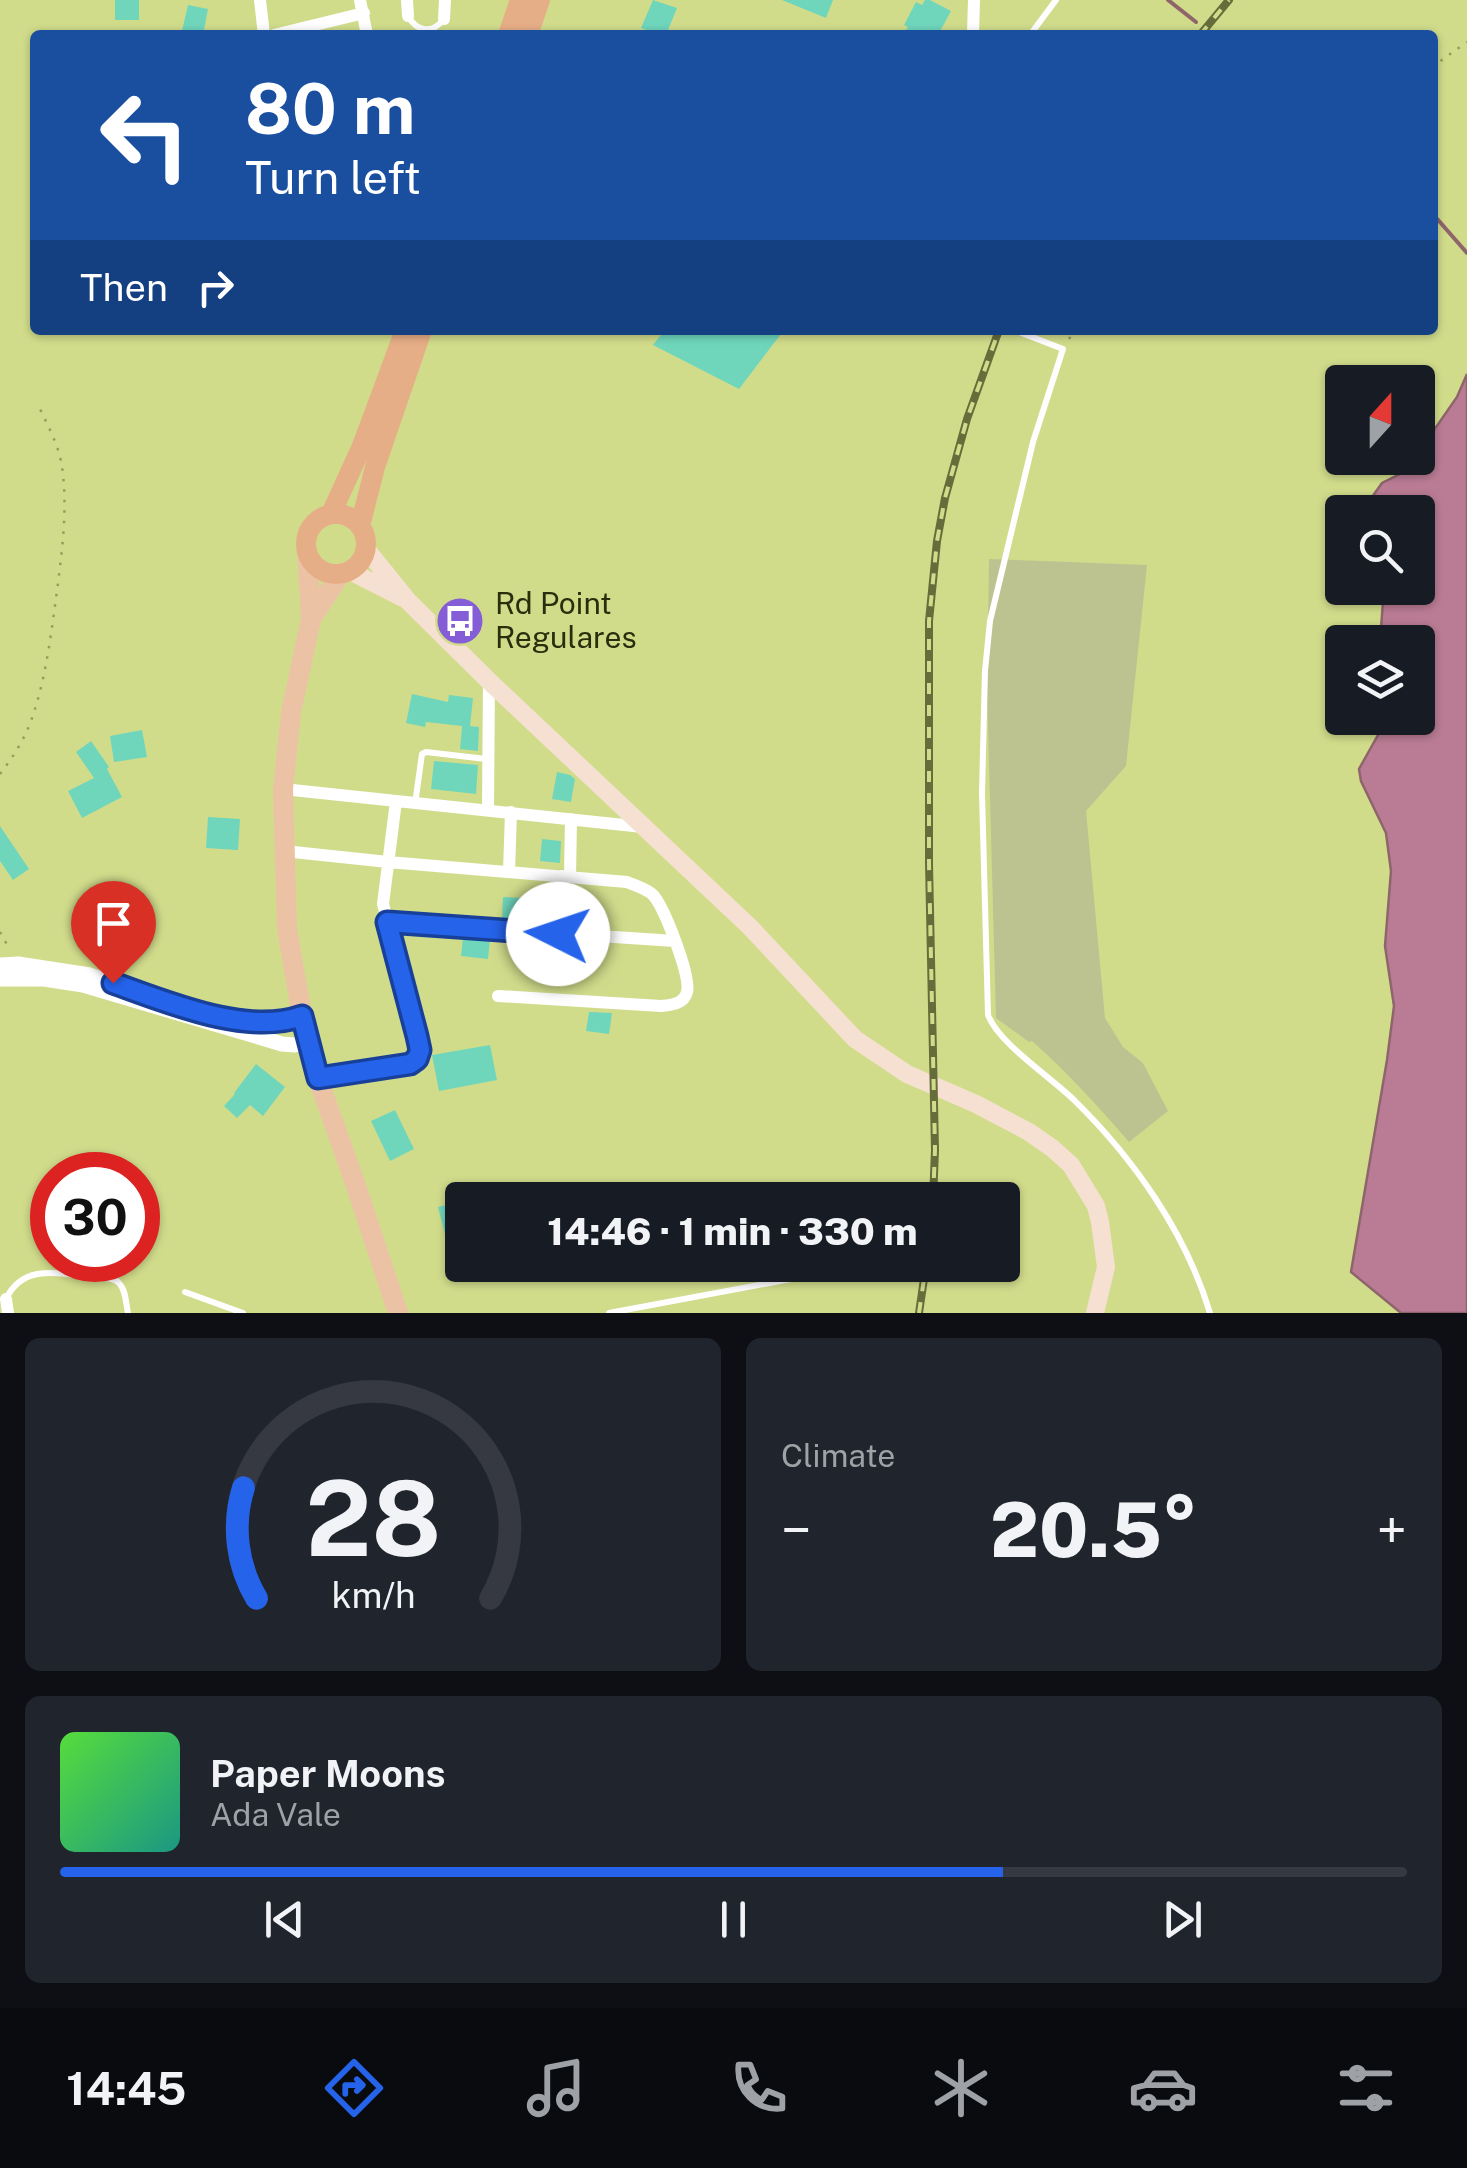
<!DOCTYPE html>
<html lang="en">
<head>
<meta charset="utf-8">
<style>
	:root { --surface:#171b24; --page:#20242c; --text:#f1f3f6; --muted:#9ea1a6; --line:#363941; --accent:#2563eb }
	body { margin:0; font-family:"Public Sans",sans-serif; background:var(--page); color:var(--text); height:100vh; display:flex; flex-direction:column; font-size:38px; white-space:nowrap }
	* { box-sizing:border-box; margin:0 }
	p { font-size:32px; color:var(--muted) }
	.icon { flex:none; width:55px; height:55px; fill:none; stroke:currentColor; stroke-width:2; stroke-linecap:round; stroke-linejoin:round }
	.map { position:relative; height:1313px; overflow:hidden }
	.panel { display:flex; flex-direction:column; gap:25px; padding:25px; background:#0d0f14; flex:1 }
	.panel>* { flex:none }
	.hud { position:absolute; left:30px; top:30px; width:1408px; height:305px; border-radius:10px; box-shadow:0 2px 8px #0004; background:#1a4fa0; color:#fff; overflow:hidden }
	.needle { width:65px; rotate:21deg }
	.controls { position:absolute; left:1325px; top:365px; display:grid; gap:20px }
	.controls a { display:grid; place-items:center; width:110px; height:110px; border-radius:10px; background:var(--surface); box-shadow:0 2px 8px #0004; font-size:50px }
	.speed { position:absolute; left:30px; top:1152px; display:flex; gap:20px; font-size:50px; font-weight:700; text-align:center }
	.speed>* { display:grid; place-content:center; width:130px; height:130px; border-radius:50%; background:var(--surface); box-shadow:0 2px 8px #0004; line-height:1 }
	.speed .limit { border:15px solid #d22; background:#fff; color:#111 }
	.pin { position:absolute; display:grid; place-items:center; width:85px; height:85px; color:#fff; margin:-102px -42px; border-radius:50% 50% 50% 0; rotate:-45deg; box-shadow:0 0 10px #0007 }
	.pin .icon { rotate:45deg }
	.me { position:absolute; width:110px; margin:-55px; rotate:274deg; stroke-linejoin:round; filter:drop-shadow(0 0 8px #0008) }
	.turn { display:flex; align-items:center; gap:35px; height:210px; padding:0 50px; font-size:45px }
	.turn .icon { width:130px; height:130px; stroke-width:2.5 }
	.turn b { display:block; font-size:70px; line-height:85px }
	.then { display:flex; align-items:center; height:95px; padding:0 50px; background:#0003; gap:20px; font-size:38px }
	.big { font-size:75px; font-weight:800; line-height:1.1 }
	.panel .tile { flex:1; display:flex; flex-direction:column; justify-content:center; gap:15px; min-width:0; padding:0 35px; border-radius:15px; background:var(--page) }
	.panel .dial { align-items:center; gap:0 }
	.dial svg { height:260px; overflow:visible; fill:none; stroke:var(--line); stroke-width:7; stroke-linecap:round; text-anchor:middle }
	.dial text { fill:var(--text); stroke:none }
	.song { display:flex; align-items:center; gap:30px }
	.cover { width:120px; height:120px; border-radius:15px; background:linear-gradient(135deg,hsl(110 70% 55%),hsl(170 70% 35%)) }
	.played { height:10px; border-radius:5px; background:linear-gradient(90deg,var(--accent) 70%,var(--line) 70%) }
	.keys { display:flex; justify-content:space-around; direction:ltr }
	.heat { display:flex; justify-content:space-between; align-items:center; font-size:55px; direction:ltr }
	.panel .tiles { flex:1; display:grid; gap:25px; grid-template-columns:1fr 1fr }
	.tile:last-child { grid-column:span 2 }
	.trip { position:absolute; left:445px; top:1182px; width:575px; height:100px; border-radius:10px; background:var(--surface); box-shadow:0 2px 8px #0004; font-weight:800; line-height:100px; text-align:center }
	.dock { display:flex; height:160px; justify-content:space-around; align-items:center; background:#090b0e; color:var(--muted) }
	.dock .icon { width:70px; height:70px }
	.dock .on { color:var(--accent) }
	.dock b { font-size:45px; color:var(--text) }
	.map>svg:first-child { display:block }
</style>
</head>
<body>
<div class="map">
<svg width="1467" height="1313" viewBox="0 0 1467 1313">
	<rect width="100%" height="100%" fill="#d1dc8b"/>
	<path fill="#bcc390" d="M989 559 1147 565 1126 766 1086 811 1105 1018 1123 1047 1143 1063 1168 1111 1129 1142C1098 1106 1067 1072 1032 1041L1029 1042 996 1018 987 690Z"/>
	<path fill="#ba7c94" stroke="#8f656c" stroke-width="2.5" d="M1467 374V1313H1401L1351 1272 1387 1060 1394 1006 1385 946 1391 871 1386 833 1361 781 1359 769 1378 735V718H1418V642H1380L1384 588H1418V512H1368L1367 504 1382 483 1416 466 1425 443 1457 397Z"/>
	<g fill="none" stroke-linecap="round" stroke-linejoin="round">
		<path stroke="#8f656c" stroke-width="4" d="M1168 0 1196 22
			M1432 213 1467 253"/>
	</g>
	<path fill="#6fd6bc" d="M115 0H139V20H115Z
		M653 0 677 8 666 35H660L641 28Z
		M782 0H833L826 18Z
		M925 0H930L951 11 938 35H903L908 27 904 25 916 2 922 5Z
		M188 5 208 9 203 35H181Z
		M665 330H784L739 389 653 345Z
		M412 694 448 702 449 695 473 698 470 726 479 727 478 751 460 749 462 726 426 722 425 727 406 723Z
		M142 730 147 757 114 762 110 736Z
		M91 741 109 767 107 769 122 797 82 818 68 791 94 778 76 752Z
		M434 761 478 765 476 794 431 789Z
		M557 772 570 775 575 779 571 802 552 799Z
		M208 817 240 819 238 850 206 848Z
		M0 826 29 869 13 880 0 861Z
		M542 839 561 841 560 863 540 861Z
		M503 897 522 898 521 920 502 919Z
		M463 937 490 939 488 959 461 956Z
		M589 1012 612 1013 609 1034 586 1031Z
		M490 1045 497 1080 439 1091 432 1055Z
		M256 1064 285 1087 263 1116 250 1105 237 1118 224 1106 235 1094 234 1093Z
		M395 1110 414 1149 390 1161 371 1121Z
		M462 1201V1250L450 1254 438 1207Z"/>
	<g fill="none" stroke-linecap="round" stroke-linejoin="round">
		<path stroke="#959d5d" stroke-width="2.5" stroke-dasharray="2.5 8" stroke-linecap="butt" d="M1432 67 1467 42
			M1069 339 1075 330
			M0 774C13 757 24 740 31 721 46 679 51 634 57 591 62 551 68 508 62 467 59 446 49 428 40 409
			M0 932 10 950"/>
		<path stroke="#fff" stroke-width="6" d="M408 16C417 32 432 34 443 20
			M1030 35 1056 0
			M1014 330 1063 349 1033 442 990 621 985 671 982 793 988 1015C999 1044 1051 1077 1075 1101 1134 1159 1186 1233 1210 1313
			M415 804 422 754 426 752 486 759
			M185 1292 243 1313
			M6 1299C23 1264 57 1273 89 1277 98 1278 113 1276 119 1283 126 1290 126 1304 128 1313
			M609 1313 823 1273"/>
		<path stroke="#fff" stroke-width="12" d="M260 0 264 35
			M360 0 367 35
			M407 0 408 16
			M444 19 445 0
			M274 35 364 13
			M973 35 974 0
			M283 789 643 827
			M488 809 489 681
			M284 851 388 862 627 882C636 886 648 889 654 896 665 910 691 976 687 992 684 1004 671 1005 661 1006L498 996
			M509 872 511 812
			M570 877 571 819
			M387 922 675 941
			M558 933 562 876
			M318 1079 410 1064C421 1056 420 1049 417 1036L383 904 396 801
			M6 1299 8 1313"/>
		<path stroke="#fff" stroke-width="15" d="M0 965 18 964 90 975 143 993
			M0 979H44L83 985 282 1044 295 1045 307 1041
			M212 1015C244 1021 270 1027 302 1016"/>
		<path stroke="#f5e0d2" stroke-width="18" d="M366 549 408 601 489 681 750 927 855 1039 907 1074 976 1104 1029 1132 1052 1148 1071 1165 1096 1206 1100 1222 1106 1267 1095 1313
			M350 571 403 598"/>
		<path stroke="#ecc2a5" stroke-width="20" d="M307 551 311 619 291 712 283 789 287 929 302 1016 318 1079 355 1183 398 1313
			M311 619 341 573"/>
		<path stroke="#e6ae87" stroke-width="20" d="M508 35 520 0
			M528 35 540 0
			M331 514 362 446 405 330
			M306 544a30 30 0 1 1 60 0a30 30 0 1 1-60 0Z
			M360 526 375 467 422 330"/>
		<g stroke="#676d3a" stroke-width="8">
			<path id="rail" d="M1200 35 1229 0
				M933 1200 935 1150 929 863V621L937 541 945 498 967 419 999 330
				M919 1313 926 1265"/>
		</g>
		<use href="#rail" stroke="#d1dc8b" stroke-width="4" stroke-dasharray="11" stroke-linecap="butt"/>
	</g>
	<g fill="none" stroke-linecap="round" stroke-linejoin="round">
		<g stroke="#184099" stroke-width="25">
			<path id="route" d="M113 983C167 1002 246 1036 302 1016L318 1078 410 1064 417 1059 420 1050 417 1036 387 922 558 934"/>
		</g>
		<use href="#route" stroke="#2563eb" stroke-width="18"/>
	</g>
	<defs>
		<g id="bus-disc" transform="scale(2.5)"><circle r="9.5" fill="#845dd7" stroke="#d1dc8b"/><path d="M-5-6H5V4H4V6H2V4H-2V6H-4V4H-5ZM-3.5-4V0h7V-4ZM-3.5 1.2v1.5H-2V1.2ZM2 1.2v1.5H3.5V1.2Z" fill="#fff"/></g>
	</defs>
	<g fill-rule="evenodd">
		<use href="#bus-disc" x="460" y="621"/>
	</g>
	<g text-anchor="middle" stroke-width="10" stroke-linejoin="round" paint-order="stroke">
		<g font-size="30" fill="#2b2e0d" stroke="#d1dc8b" text-anchor="start">
			<text x="495" y="614">Rd Point<tspan x="495" dy="34">Regulares</tspan></text>
		</g>
	</g>
</svg>
<div class="controls">
<a><svg class="needle" viewBox="-14 -14 28 28"><path d="M0-13l5 13h-10z" fill="#e53935"/><path d="M0 13l5-13h-10z" fill="#9ea1a6"/></svg></a>
<a><svg class="icon" aria-label="search" viewBox="0 0 24 24"><circle cx="10" cy="10" r="6"/><path d="M15 15l6 6"/></svg></a>
<a><svg class="icon" aria-label="layers" viewBox="0 0 24 24"><path d="M12 4l9 5-9 5-9-5zM3 14l9 5 9-5"/></svg></a>
</div>
<div class="speed"><div class="limit">30</div></div>
<div class="pin" style="left:113px;top:983px;background:#d93025"><svg class="icon" aria-label="arrive" viewBox="0 0 24 24"><path d="M6 21V4h12l-3 4 3 4H6"/></svg></div>
<svg class="me" style="left:558px;top:934px" viewBox="-20 -20 40 40"><circle r="19" fill="#fff"/><path d="M0-13L10 11 0 6-10 11z" fill="#2563eb"/></svg>
<div class="trip">14:46 · 1 min · 330 m</div>
<div class="hud">
<div class="turn"><svg class="icon" aria-label="left" viewBox="0 0 24 24"><path d="M17 20v-9H6M10 6l-5 5 5 5"/></svg><div><b>80 m</b>Turn left</div></div>
<div class="then">Then<svg class="icon" aria-label="right" viewBox="0 0 24 24"><path d="M7 20v-9h11M14 6l5 5-5 5"/></svg></div>
</div>
</div>
<section class="panel">
<div class="tiles">
<div class="tile dial"><svg viewBox="0 0 100 80">
<path d="M14 69A42 42 0 1 1 86 69"/>
<path d="M14 69A42 42 0 0 1 10 35" stroke="#2563eb"/>
<text x="50" y="56" font-size="32" font-weight="700">28</text>
<text x="50" y="72" font-size="11">km/h</text>
</svg></div>
<div class="tile"><p>Climate</p>
<div class="heat"><a>−</a><b class="big">20.5°</b><a>+</a></div>
</div>
<div class="tile">
<div class="song"><i class="cover"></i><div><b>Paper Moons</b><p>Ada Vale</p></div></div>
<div class="played"></div>
<div class="keys"><svg class="icon" aria-label="previous" viewBox="0 0 24 24"><path d="M18 5L8 12l10 7zM5 5v14"/></svg><svg class="icon" aria-label="pause" viewBox="0 0 24 24"><path d="M8 5v14M16 5v14"/></svg><svg class="icon" aria-label="next" viewBox="0 0 24 24"><path d="M6 5l10 7-10 7zM19 5v14"/></svg></div>
</div>
</div>
</section>
<nav class="dock">
<b>14:45</b>
<svg class="icon on" aria-label="directions" viewBox="0 0 24 24"><path d="M12 3l9 9-9 9-9-9zM9 14v-3h6M13 9l2 2-2 2"/></svg>
<svg class="icon" aria-label="music" viewBox="0 0 24 24"><path d="M9 18V5l10-2v13"/><circle cx="6" cy="18" r="3"/><circle cx="16" cy="16" r="3"/></svg>
<svg class="icon" aria-label="phone" viewBox="0 0 24 24"><path d="M5 4h4l2 5-3 2q2 4 5 5l2-3 5 2v4C11 20 4 13 5 4z"/></svg>
<svg class="icon" aria-label="climate" viewBox="0 0 24 24"><path d="M12 3v18M4 7l16 10M4 17L20 7"/></svg>
<svg class="icon" aria-label="car" viewBox="0 0 24 24"><path d="M5 17H2v-5l4-1 3-4h7l3 4 3 1v5h-3M9 17h6M6 11h13"/><circle cx="7" cy="17" r="2"/><circle cx="17" cy="17" r="2"/></svg>
<svg class="icon" aria-label="filters" viewBox="0 0 24 24"><path d="M4 7h16M4 17h16"/><circle cx="9" cy="7" r="2"/><circle cx="15" cy="17" r="2"/></svg>
</nav>
</body>
</html>
